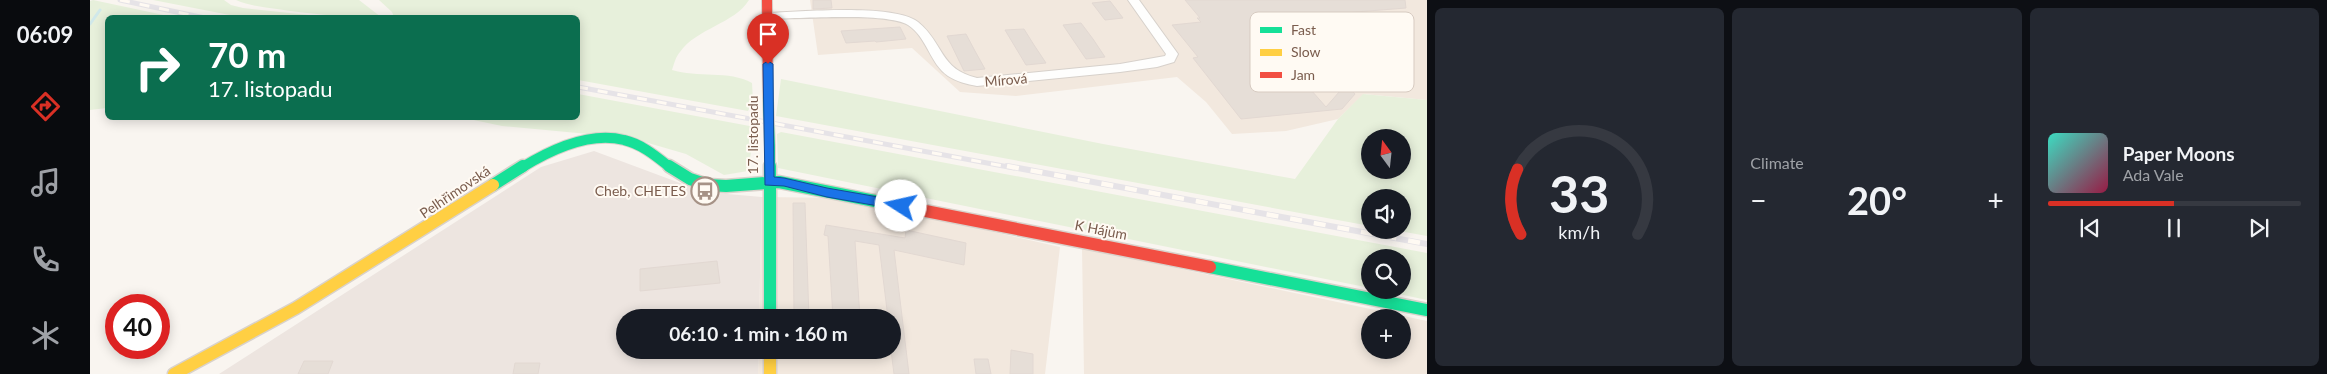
<!DOCTYPE html>
<html lang="en">
<head>
<meta charset="utf-8">
<style>
	:root { --surface:#171b24; --page:#242831; --text:#f1f3f6; --muted:#9ea1a6; --line:#363941; --accent:#d93025 }
	body { margin:0; font-family:Lato,sans-serif; background:var(--page); color:var(--text); height:100vh; display:flex; flex-direction:column; font-size:19px; white-space:nowrap }
	* { box-sizing:border-box; margin:0 }
	p { font-size:16px; color:var(--muted) }
	.icon { flex:none; width:28px; height:28px; fill:none; stroke:currentColor; stroke-width:2; stroke-linecap:round; stroke-linejoin:round }
	.map { position:relative; flex:1; overflow:hidden }
	.sheet { display:flex; flex-direction:column; gap:8px; padding:8px; background:#0d0f14; width:900px }
	.sheet>* { flex:none }
	.banner { position:absolute; left:15px; top:15px; width:475px; height:105px; border-radius:8px; box-shadow:0 2px 12px #0003; background:#0b6e4f; color:#fff; overflow:hidden }
	.needle { width:32px; rotate:345deg }
	.fabs { position:absolute; left:1271px; top:129px; display:grid; gap:10px }
	.fabs a { display:grid; place-items:center; width:50px; height:50px; border-radius:50%; background:var(--surface); box-shadow:0 2px 12px #0003; font-size:25px }
	.speed { position:absolute; left:15px; top:294px; display:flex; gap:10px; font-size:25px; font-weight:700; text-align:center }
	.speed>* { display:grid; place-content:center; width:65px; height:65px; border-radius:50%; background:var(--surface); box-shadow:0 2px 12px #0003; line-height:1 }
	.speed .limit { border:8px solid #d22; background:#fff; color:#111 }
	.pin { position:absolute; display:grid; place-items:center; width:42px; height:42px; color:#fff; margin:-51px -21px; border-radius:50% 50% 50% 0; rotate:-45deg; box-shadow:0 0 5px #0007 }
	.pin .icon { rotate:45deg }
	.me { position:absolute; width:55px; margin:-28px; rotate:280deg; stroke-linejoin:round; filter:drop-shadow(0 0 4px #0008) }
	.turn { display:flex; align-items:center; gap:18px; height:105px; padding:0 20px; font-size:22px }
	.turn .icon { width:65px; height:65px; stroke-width:2.5 }
	.turn b { display:block; font-size:35px; line-height:42px }
	.big { font-size:38px; font-weight:700; line-height:1.1 }
	.sheet .tile { flex:1; display:flex; flex-direction:column; justify-content:center; gap:8px; min-width:0; padding:0 18px; border-radius:8px; background:var(--page) }
	.sheet .dial { align-items:center; gap:0 }
	.dial svg { height:130px; overflow:visible; fill:none; stroke:var(--line); stroke-width:7; stroke-linecap:round; text-anchor:middle }
	.dial text { fill:var(--text); stroke:none }
	.song { display:flex; align-items:center; gap:15px }
	.cover { width:60px; height:60px; border-radius:8px; background:linear-gradient(135deg,hsl(170 70% 55%),hsl(340 70% 35%)) }
	.played { height:5px; border-radius:2px; background:linear-gradient(90deg,var(--accent) 50%,var(--line) 50%) }
	.keys { display:flex; justify-content:space-around; direction:ltr }
	.heat { display:flex; justify-content:space-between; align-items:center; font-size:28px; direction:ltr }
	.sheet .tiles { flex:1; display:grid; gap:8px; grid-template-columns:repeat(3,1fr) }
	.trip { position:absolute; left:526px; top:309px; width:285px; height:50px; border-radius:25px; background:var(--surface); box-shadow:0 2px 12px #0003; font-weight:700; line-height:50px; text-align:center }
	main { display:flex; flex:1; min-height:0 }
	.dock { display:flex; flex-direction:column; width:90px; justify-content:space-around; align-items:center; background:#090b0e; color:var(--muted) }
	.dock .icon { width:35px; height:35px }
	.dock .selected { color:var(--accent) }
	.dock b { font-size:22px; color:var(--text) }
	.map>svg:first-child { display:block }
</style>
</head>
<body>
<main>
<nav class="dock">
<b>06:09</b>
<svg class="icon selected" aria-label="directions" viewBox="0 0 24 24"><path d="M12 3l9 9-9 9-9-9zM9 14v-3h6M13 9l2 2-2 2"/></svg>
<svg class="icon" aria-label="music" viewBox="0 0 24 24"><path d="M9 18V5l10-2v13"/><circle cx="6" cy="18" r="3"/><circle cx="16" cy="16" r="3"/></svg>
<svg class="icon" aria-label="phone" viewBox="0 0 24 24"><path d="M5 4h4l2 5-3 2q2 4 5 5l2-3 5 2v4C11 20 4 13 5 4z"/></svg>
<svg class="icon" aria-label="climate" viewBox="0 0 24 24"><path d="M12 3v18M4 7l16 10M4 17L20 7"/></svg>
</nav>
<div class="map">
<svg width="1337" height="374" viewBox="0 0 1337 374">
	<rect width="100%" height="100%" fill="#f9f5f0"/>
	<path fill="#f2e8de" fill-rule="evenodd" d="M720 0H1337V100L1274 94 1248 119 1196 131 1142 134 1116 102 1087 77 926 96 870 92 822 48 728 55Z
		M672 197 754 198 970 247 955 374H668L669 350H802V318L669 317Z
		M992 248 1337 321V374H994ZM1280 318H1312V350H1280Z"/>
	<path fill="#ede5e0" d="M504 151 614 192 672 197 669 317 535 318V350H669L668 374H129L451 167Z"/>
	<path fill="#e7f0db" fill-rule="evenodd" d="M3 0 83 17 18 18 17 108 0 110V1Z
		M63 0H134L141 5 153 8 237 17H150Z
		M146 0H269L291 17C257 18 222 14 187 9 174 7 159 6 146 0Z
		M289 0H659C644 24 607 28 590 52 586 56 584 64 582 70 607 78 639 70 662 83L663 101 658 111 488 80V18L304 17 302 12Z
		M691 79 1013 144 1205 179 1248 119 1273 94 1337 100V236L1304 230H1312V198H1280V226L686 116ZM1280 138H1312V170H1280Z
		M488 94 665 127 658 171 634 175 596 154 541 138 412 126 374 118H488Z
		M691 132 1337 253V300L1290 290H1312V258H1280V288L688 168 687 134Z"/>
	<g fill="none" stroke-linecap="round" stroke-linejoin="round">
		<path stroke="#d0e8ea" stroke-width="3" d="M0 24 10 10"/>
	</g>
	<path fill="#e6ded7" stroke="#e2d8d2" d="M723 0H741L742 8 723 9Z
		M1095 0H1315L1316 8 1241 14 1224 13 1245 34 1220 36 1240 56 1231 57 1251 78 1214 82 1236 107 1256 84 1265 94 1252 109 1151 119 1103 58 1108 57 1082 25 1111 22 1107 18H1110Z
		M1020 1 1033 18 1015 20 1002 3Z
		M991 23 1003 39 1015 57 996 59 973 25Z
		M810 27 816 39 786 42 785 41 756 43 751 31Z
		M934 29 944 45 956 63 936 65 915 30Z
		M876 34 885 51 895 69 874 71 857 36Z
		M703 203H715L719 318H704Z
		M736 225 815 238 816 230 876 243 874 265 804 250 819 374H804L801 350 802 318H798L789 245 765 241 770 318H743L738 236 734 235Z
		M627 261 630 283 550 291V269Z
		M921 350 943 354V374H920Z
		M884 359H898L901 374H886Z
		M214 361H243L238 374H208Z
		M425 363H450L448 374H423Z"/>
	<g fill="none" stroke-linecap="round" stroke-linejoin="round">
		<g stroke="#d7d1cb" stroke-width="2">
			<path id="street" d="M1038 0H1049L1088 54 1084 62 1067 67 1030 72 887 86C877 84 867 82 858 76 840 64 837 37 818 25 796 12 706 19 677 19L671 16 677 13C710 12 803 3 828 22 854 43 849 69 887 78L1030 64 1075 56 1076 54Z"/>
		</g>
		<g stroke="#d9d2cb" stroke-width="12">
			<path id="fast-far1" d="M680 147V168
				M431 168C460 150 499 131 534 140 552 144 567 157 581 168"/>
		</g>
		<g stroke="#d9d2cb" stroke-width="15">
			<path id="fast" d="M579 166 600 179 618 185 636 186 689 182 805 205
				M680 166V318
				M403 185 433 166
				M1120 267 1337 310"/>
		</g>
		<g stroke="#d9d2cb" stroke-width="15">
			<path id="slow" d="M680 350V374
				M84 374 206 308 403 185"/>
		</g>
		<g stroke="#d9d2cb" stroke-width="12">
			<path id="jam-far1" d="M677 0 678 99"/>
		</g>
		<g stroke="#d9d2cb" stroke-width="15">
			<path id="jam" d="M805 205 1120 267"/>
		</g>
		<use href="#street" fill="#fefefd" fill-rule="evenodd"/>
		<use href="#fast-far1" stroke="#16e098" stroke-width="10"/>
		<use href="#fast" stroke="#16e098" stroke-width="12"/>
		<use href="#slow" stroke="#ffcf43" stroke-width="12"/>
		<use href="#jam-far1" stroke="#f24e42" stroke-width="10"/>
		<use href="#jam" stroke="#f24e42" stroke-width="12"/>
		<g stroke="#e6e3e7" stroke-width="5">
			<path id="rail-far1" d="M30 0 115 18
				M488 87 924 168"/>
		</g>
		<g stroke="#e6e3e7" stroke-width="6">
			<path id="rail" d="M917 166 1337 244"/>
		</g>
		<use href="#rail-far1" stroke="#fffaf3" stroke-width="3" stroke-dasharray="10" stroke-linecap="butt"/>
		<use href="#rail" stroke="#fffaf3" stroke-width="4.5" stroke-dasharray="12" stroke-linecap="butt"/>
		<g stroke="#d9d2cb" stroke-width="12" stroke-linecap="butt">
			<path id="fast-bridge" d="M678 99 680 147"/>
		</g>
		<use href="#fast-bridge" stroke="#16e098" stroke-width="10"/>
	</g>
	<path fill="#1a73e8" stroke="#114b97" d="M678 61 683 64 684 177 694 178 737 188 811 201 815 202 817 206 815 209 811 210 737 197 694 186 675 185 673 64Z"/>
	<defs>
		<g id="bus-ring" transform="scale(1.4375)"><circle r="9.5" fill="#fffaf3" stroke="#a69286" stroke-width="1.5"/><path d="M-5-6H5V4H4V6H2V4H-2V6H-4V4H-5ZM-3.5-4V0h7V-4ZM-3.5 1.2v1.5H-2V1.2ZM2 1.2v1.5H3.5V1.2Z" fill="#a69286"/></g>
	</defs>
	<g fill-rule="evenodd">
		<use href="#bus-ring" x="615" y="191"/>
	</g>
	<g text-anchor="middle" stroke-width="4" stroke-linejoin="round" paint-order="stroke">
		<g font-size="14" fill="#7a5c4d" stroke="#fffaf3">
			<text transform="translate(916 80) rotate(-5)" y="5">Mírová</text>
			<text transform="translate(663 135) rotate(-90)" y="5">17. listopadu</text>
			<text transform="translate(365 192) rotate(-34)" y="5">Pelhřimovská</text>
			<text transform="translate(1011 230) rotate(11)" y="5">K Hájům</text>
		</g>
		<g font-size="14" fill="#7a5c4d" stroke="#fffaf3" text-anchor="end">
			<text x="596" y="196">Cheb, CHETES</text>
		</g>
	</g>
	<rect x="1160" y="12" width="164" height="80" rx="8" fill="#fffaf3" stroke="#d7cbc1" stroke-width="1"/>
	<rect x="1170" y="27" width="22" height="6" fill="#16e098"/>
	<rect x="1170" y="49" width="22" height="7" fill="#ffcf43"/>
	<rect x="1170" y="72" width="22" height="6" fill="#f24e42"/>
	<g font-size="14" fill="#7a5c4d">
		<text x="1201" y="35">Fast</text>
		<text x="1201" y="57">Slow</text>
		<text x="1201" y="80">Jam</text>
	</g>
</svg>
<div class="fabs">
<a><svg class="needle" viewBox="-14 -14 28 28"><path d="M0-13l5 13h-10z" fill="#e53935"/><path d="M0 13l5-13h-10z" fill="#9ea1a6"/></svg></a>
<a><svg class="icon" aria-label="sound" viewBox="0 0 24 24"><path d="M4 9h4l5-4v14l-5-4H4zM17 9q2 3 0 6"/></svg></a>
<a><svg class="icon" aria-label="search" viewBox="0 0 24 24"><circle cx="10" cy="10" r="6"/><path d="M15 15l6 6"/></svg></a>
<a>+</a>
</div>
<div class="speed"><div class="limit">40</div></div>
<div class="pin" style="left:678px;top:64px;background:#d93025"><svg class="icon" aria-label="arrive" viewBox="0 0 24 24"><path d="M6 21V4h12l-3 4 3 4H6"/></svg></div>
<svg class="me" style="left:811px;top:206px" viewBox="-20 -20 40 40"><circle r="19" fill="#fff"/><path d="M0-13L10 11 0 6-10 11z" fill="#1a73e8"/></svg>
<div class="trip">06:10 · 1 min · 160 m</div>
<div class="banner">
<div class="turn"><svg class="icon" aria-label="right" viewBox="0 0 24 24"><path d="M7 20v-9h11M14 6l5 5-5 5"/></svg><div><b>70 m</b>17. listopadu</div></div>
</div>
</div>
<section class="sheet">
<div class="tiles">
<div class="tile dial"><svg viewBox="0 0 100 80">
<path d="M14 69A42 42 0 1 1 86 69"/>
<path d="M14 69A42 42 0 0 1 12 29" stroke="#d93025"/>
<text x="50" y="56" font-size="32" font-weight="700">33</text>
<text x="50" y="72" font-size="11">km/h</text>
</svg></div>
<div class="tile"><p>Climate</p>
<div class="heat"><a>−</a><b class="big">20°</b><a>+</a></div>
</div>
<div class="tile">
<div class="song"><i class="cover"></i><div><b>Paper Moons</b><p>Ada Vale</p></div></div>
<div class="played"></div>
<div class="keys"><svg class="icon" aria-label="previous" viewBox="0 0 24 24"><path d="M18 5L8 12l10 7zM5 5v14"/></svg><svg class="icon" aria-label="pause" viewBox="0 0 24 24"><path d="M8 5v14M16 5v14"/></svg><svg class="icon" aria-label="next" viewBox="0 0 24 24"><path d="M6 5l10 7-10 7zM19 5v14"/></svg></div>
</div>
</div>
</section>
</main>
</body>
</html>
